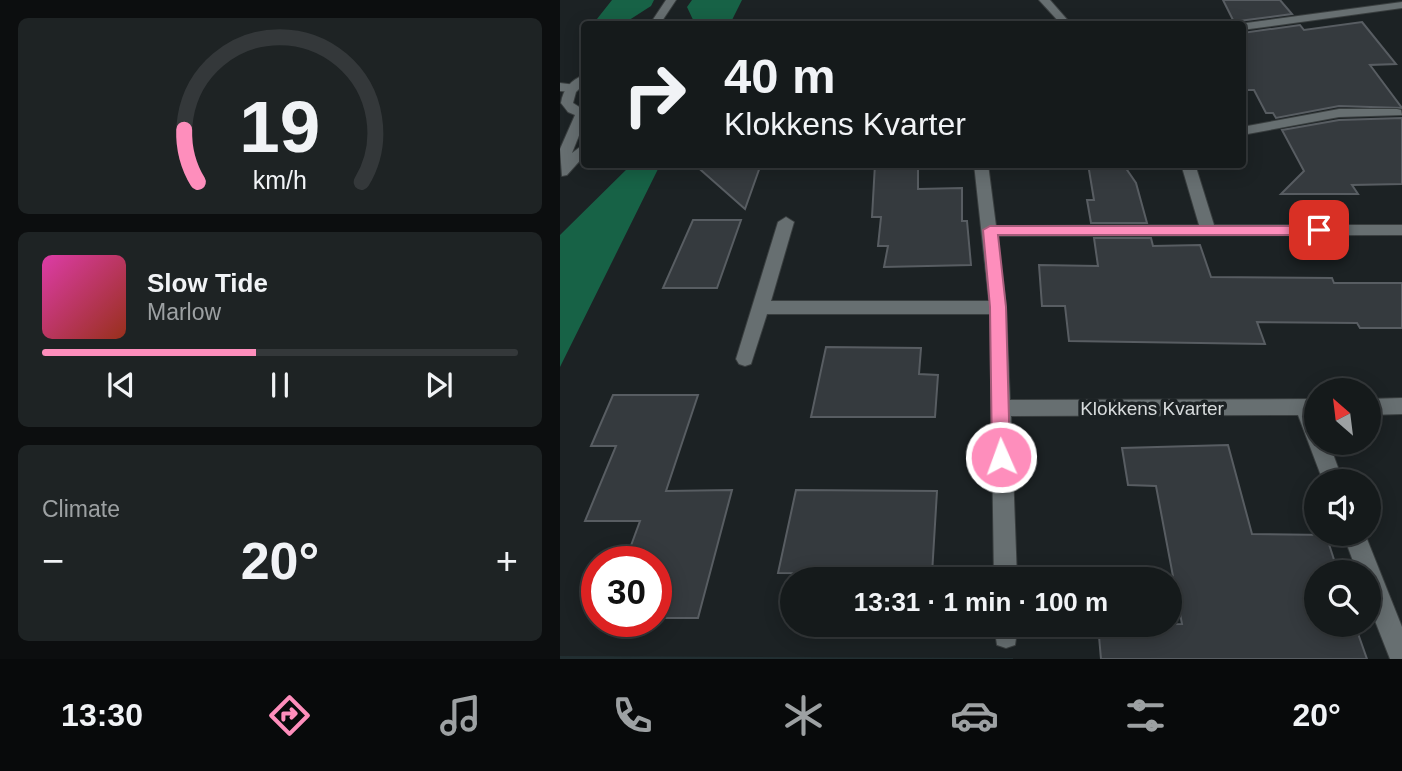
<!DOCTYPE html>
<html lang="en">
<head>
<meta charset="utf-8">
<style>
	:root { --surface:#151a1b; --page:#1e2324; --text:#f1f3f6; --muted:#9da1a3; --line:#34383a; --accent:#fe8ebc }
	body { margin:0; font-family:Arial,sans-serif; background:var(--page); color:var(--text); height:100vh; display:flex; flex-direction:column; font-size:26px; white-space:nowrap }
	* { box-sizing:border-box; margin:0 }
	p { font-size:23px; color:var(--muted) }
	.icon { flex:none; width:38px; height:38px; fill:none; stroke:currentColor; stroke-width:2; stroke-linecap:round; stroke-linejoin:round }
	.map { position:relative; flex:1; overflow:hidden }
	.panel { display:flex; flex-direction:column; gap:18px; padding:18px; background:#0c0e0f; width:560px }
	.panel>* { flex:none }
	.hud { position:absolute; left:21px; top:21px; width:665px; height:147px; border-radius:7px; box-shadow:0 4px 18px #0003,0 0 0 2px var(--line); background:#151a1b; color:var(--text); overflow:hidden }
	.needle { width:46px; rotate:332deg }
	.buttons { position:absolute; left:744px; top:378px; display:grid; gap:14px }
	.buttons a { display:grid; place-items:center; width:77px; height:77px; border-radius:50%; background:var(--surface); box-shadow:0 4px 18px #0003,0 0 0 2px var(--line); font-size:35px }
	.speed { position:absolute; left:21px; top:546px; display:flex; gap:14px; font-size:35px; font-weight:700; text-align:center }
	.speed>* { display:grid; place-content:center; width:91px; height:91px; border-radius:50%; background:var(--surface); box-shadow:0 4px 18px #0003,0 0 0 2px var(--line); line-height:1 }
	.speed .limit { border:10px solid #d22; background:#fff; color:#111 }
	.pin { position:absolute; display:grid; place-items:center; width:60px; height:60px; color:#fff; margin:-30px; border-radius:14px; box-shadow:0 4px 10px #0006 }
	.me { position:absolute; width:77px; margin:-38px; rotate:358deg; stroke-linejoin:round; filter:drop-shadow(0 0 5px #0008) }
	.turn { display:flex; align-items:center; gap:24px; height:147px; padding:0 28px; font-size:32px }
	.turn .icon { width:91px; height:91px; stroke-width:2.5 }
	.turn b { display:block; font-size:49px; line-height:60px }
	.big { font-size:52px; font-weight:700; line-height:1.1 }
	.panel .widget { flex:1; display:flex; flex-direction:column; justify-content:center; gap:10px; min-width:0; padding:0 24px; border-radius:10px; background:var(--page) }
	.panel .dial { align-items:center; gap:0 }
	.dial svg { height:182px; overflow:visible; fill:none; stroke:var(--line); stroke-width:7; stroke-linecap:round; text-anchor:middle }
	.dial text { fill:var(--text); stroke:none }
	.song { display:flex; align-items:center; gap:21px }
	.cover { width:84px; height:84px; border-radius:10px; background:linear-gradient(135deg,hsl(320 70% 55%),hsl(10 70% 35%)) }
	.played { height:7px; border-radius:4px; background:linear-gradient(90deg,var(--accent) 45%,var(--line) 45%) }
	.keys { display:flex; justify-content:space-around; direction:ltr }
	.heat { display:flex; justify-content:space-between; align-items:center; font-size:38px; direction:ltr }
	.trip { position:absolute; left:220px; top:567px; width:402px; height:70px; border-radius:35px; background:var(--surface); box-shadow:0 4px 18px #0003,0 0 0 2px var(--line); font-weight:700; line-height:70px; text-align:center }
	.tabs { display:flex; height:112px; justify-content:space-around; align-items:center; background:#080a0b; color:var(--muted) }
	.tabs .icon { width:49px; height:49px }
	.tabs .current { color:var(--accent) }
	.tabs b { font-size:32px; color:var(--text) }
	main { display:flex; flex:1; min-height:0 }
	.map>svg:first-child { display:block }
</style>
</head>
<body>
<main>
<section class="panel">
<div class="widget dial"><svg viewBox="0 0 100 80">
<path d="M14 69A42 42 0 1 1 86 69"/>
<path d="M14 69A42 42 0 0 1 8 46" stroke="#fe8ebc"/>
<text x="50" y="56" font-size="32" font-weight="700">19</text>
<text x="50" y="72" font-size="11">km/h</text>
</svg></div>
<div class="widget">
<div class="song"><i class="cover"></i><div><b>Slow Tide</b><p>Marlow</p></div></div>
<div class="played"></div>
<div class="keys"><svg class="icon" aria-label="previous" viewBox="0 0 24 24"><path d="M18 5L8 12l10 7zM5 5v14"/></svg><svg class="icon" aria-label="pause" viewBox="0 0 24 24"><path d="M8 5v14M16 5v14"/></svg><svg class="icon" aria-label="next" viewBox="0 0 24 24"><path d="M6 5l10 7-10 7zM19 5v14"/></svg></div>
</div>
<div class="widget"><p>Climate</p>
<div class="heat"><a>−</a><b class="big">20°</b><a>+</a></div>
</div>
</section>
<div class="map">
<svg width="842" height="659" viewBox="0 0 842 659">
	<rect width="100%" height="100%" fill="#1c2224"/>
	<path fill="#222f32" d="M0 656 453 658V659H0Z"/>
	<path fill="#176246" d="M52 0H94L91 6 63 24H33Z
		M132 0H182L170 24H135L127 7Z
		M72 164 100 165 0 367V235Z"/>
	<path fill="#353a3e" stroke="#585d62" stroke-width="2" d="M663 0H720L732 14 679 21 675 24Z
		M802 22 836 64 810 65 842 108 779 106 716 118 713 113H706L694 90H682V33L740 25 744 30Z
		M842 118V184L792 185 798 194H721L744 171 722 130 779 120Z
		M134 164H201L185 209Z
		M315 164H358V189L402 188V221H407L411 265 324 267 328 246H318L321 217H312Z
		M528 164H563L576 183 587 223H531L527 200H534Z
		M133 220H181L157 288H103Z
		M534 238H591L593 246 640 245 651 277 772 278 774 283H842V328H800L797 323 697 322 705 344 509 341 505 306H482L479 265 538 266Z
		M266 347 361 348 359 374 378 375 375 417H251Z
		M53 395H138L106 491 172 490 138 618H96V562H65L80 521H25L56 446H31Z
		M668 445 692 534 766 535 777 569V572H756V625H795L807 659H541L538 625 622 624 596 486 568 485 562 448Z
		M236 490 377 491 372 574 218 573Z"/>
	<g fill="none" stroke-linecap="round" stroke-linejoin="round">
		<g stroke="#393e3f" stroke-width="2">
			<path id="street" d="M479 0H490L511 24H501Z
				M842 2V8L682 30V24H679Z
				M0 83 16 85 18 88 12 92 0 91Z
				M779 109H837L841 110 842 115 779 117 682 135V127Z
				M414 164H428L436 226 639 225 621 164H635L654 225H842V235L437 236 446 307 450 400 756 399V443H769L783 481H763L738 415 451 416 457 579H434L430 314H207L191 364 185 366 179 364 176 359 218 222 226 217 234 222 211 301H429Z
				M842 398V414L808 415V399Z
				M783 534H805L842 627V659H830L808 603V572H797Z
				M434 625H458L455 645 446 648 437 645Z"/>
		</g>
		<g stroke="#393e3f" stroke-width="2">
			<path id="secondary" d="M106 0H116L100 24H90Z
				M24 75V84L16 92 13 103 24 110V123L12 153 24 144V156L7 175 2 176 0 149 15 115 8 112 1 103C3 89 11 80 24 75Z"/>
		</g>
		<use href="#street" fill="#676f71" fill-rule="evenodd"/>
		<use href="#secondary" fill="#676f71" fill-rule="evenodd"/>
	</g>
	<path fill="#fe8ebc" stroke="#a55c7a" stroke-width="2" d="M430 226H759L766 230 759 235H438L446 307 450 457 448 463 441 465 435 463 432 457 430 307 423 230Z"/>
	<g text-anchor="middle" stroke-width="7" stroke-linejoin="round" paint-order="stroke">
		<g font-size="19" fill="#d7dbdc" stroke="#1c2224">
			<text x="592" y="415">Klokkens Kvarter</text>
		</g>
	</g>
</svg>
<div class="buttons">
<a><svg class="needle" viewBox="-14 -14 28 28"><path d="M0-13l5 13h-10z" fill="#e53935"/><path d="M0 13l5-13h-10z" fill="#9da1a3"/></svg></a>
<a><svg class="icon" aria-label="sound" viewBox="0 0 24 24"><path d="M4 9h4l5-4v14l-5-4H4zM17 9q2 3 0 6"/></svg></a>
<a><svg class="icon" aria-label="search" viewBox="0 0 24 24"><circle cx="10" cy="10" r="6"/><path d="M15 15l6 6"/></svg></a>
</div>
<div class="speed"><div class="limit">30</div></div>
<div class="pin" style="left:759px;top:230px;background:#d93025"><svg class="icon" aria-label="arrive" viewBox="0 0 24 24"><path d="M6 21V4h12l-3 4 3 4H6"/></svg></div>
<svg class="me" style="left:441px;top:457px" viewBox="-20 -20 40 40"><circle r="17" fill="#fe8ebc" stroke="#fff" stroke-width="3"/><path d="M0-11L8 9 0 5-8 9z" fill="#fff"/></svg>
<div class="trip">13:31 · 1 min · 100 m</div>
<div class="hud">
<div class="turn"><svg class="icon" aria-label="right" viewBox="0 0 24 24"><path d="M7 20v-9h11M14 6l5 5-5 5"/></svg><div><b>40 m</b>Klokkens Kvarter</div></div>
</div>
</div>
</main>
<nav class="tabs">
<b>13:30</b>
<svg class="icon current" aria-label="directions" viewBox="0 0 24 24"><path d="M12 3l9 9-9 9-9-9zM9 14v-3h6M13 9l2 2-2 2"/></svg>
<svg class="icon" aria-label="music" viewBox="0 0 24 24"><path d="M9 18V5l10-2v13"/><circle cx="6" cy="18" r="3"/><circle cx="16" cy="16" r="3"/></svg>
<svg class="icon" aria-label="phone" viewBox="0 0 24 24"><path d="M5 4h4l2 5-3 2q2 4 5 5l2-3 5 2v4C11 20 4 13 5 4z"/></svg>
<svg class="icon" aria-label="climate" viewBox="0 0 24 24"><path d="M12 3v18M4 7l16 10M4 17L20 7"/></svg>
<svg class="icon" aria-label="car" viewBox="0 0 24 24"><path d="M5 17H2v-5l4-1 3-4h7l3 4 3 1v5h-3M9 17h6M6 11h13"/><circle cx="7" cy="17" r="2"/><circle cx="17" cy="17" r="2"/></svg>
<svg class="icon" aria-label="filters" viewBox="0 0 24 24"><path d="M4 7h16M4 17h16"/><circle cx="9" cy="7" r="2"/><circle cx="15" cy="17" r="2"/></svg>
<b>20°</b>
</nav>
</body>
</html>
